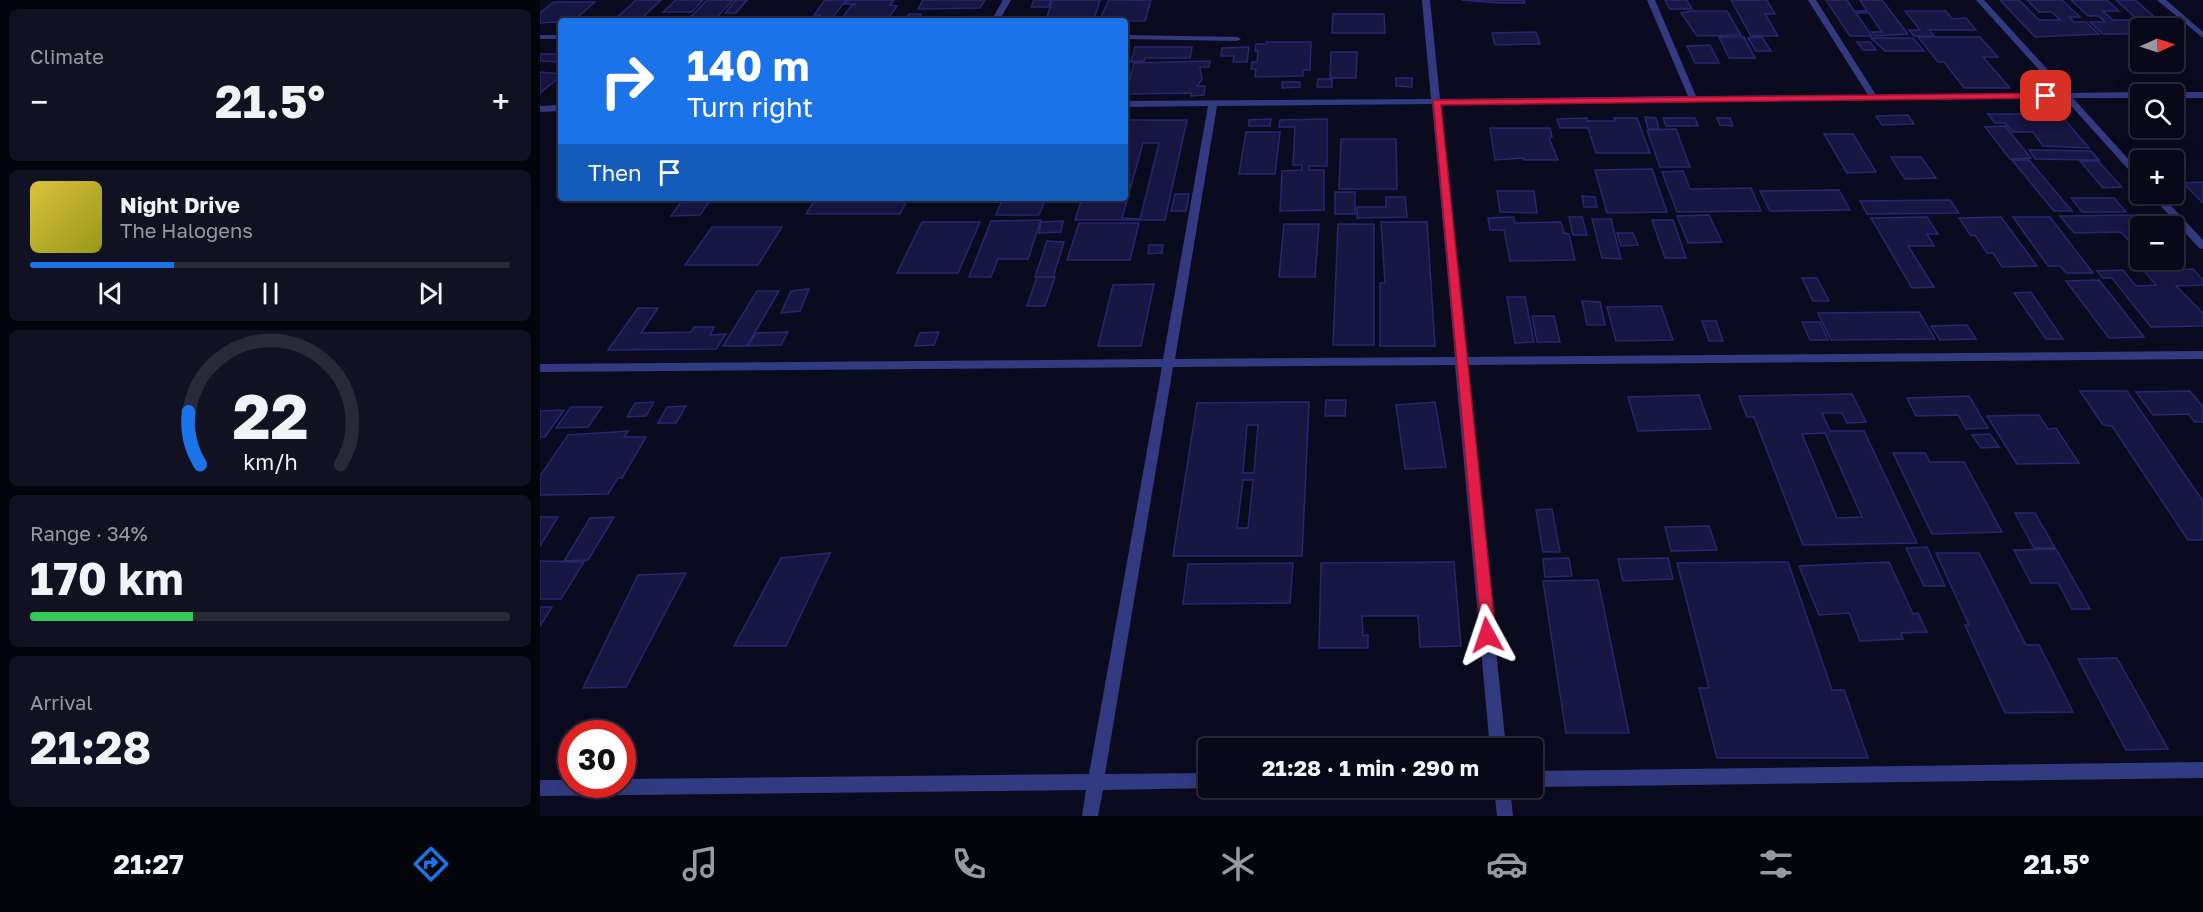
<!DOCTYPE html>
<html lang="en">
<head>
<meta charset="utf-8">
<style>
	:root { --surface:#080818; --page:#111121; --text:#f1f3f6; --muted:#989aa2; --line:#292937; --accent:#1a73e8 }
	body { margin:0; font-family:"Golos Text",sans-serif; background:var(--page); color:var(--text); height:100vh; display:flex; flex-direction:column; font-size:22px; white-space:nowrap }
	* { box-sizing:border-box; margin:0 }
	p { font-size:20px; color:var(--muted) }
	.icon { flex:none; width:33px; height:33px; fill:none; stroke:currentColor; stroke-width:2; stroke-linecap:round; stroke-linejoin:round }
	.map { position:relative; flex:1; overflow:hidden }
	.sheet { display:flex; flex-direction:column; gap:9px; padding:9px; background:#04040d; width:540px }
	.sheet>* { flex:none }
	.hud { position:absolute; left:18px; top:18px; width:570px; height:183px; border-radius:6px; box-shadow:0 6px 24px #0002,0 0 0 2px var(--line); background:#1a73e8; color:#fff; overflow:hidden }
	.needle { width:39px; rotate:87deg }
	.controls { position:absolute; left:1590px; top:18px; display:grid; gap:12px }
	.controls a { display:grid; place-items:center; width:54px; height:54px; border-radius:6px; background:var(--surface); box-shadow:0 6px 24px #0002,0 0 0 2px var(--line); font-size:30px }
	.speed { position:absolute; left:18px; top:720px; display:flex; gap:12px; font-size:30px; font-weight:700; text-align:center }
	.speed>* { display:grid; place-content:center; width:78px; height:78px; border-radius:50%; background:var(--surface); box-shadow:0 6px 24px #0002,0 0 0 2px var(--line); line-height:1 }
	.speed .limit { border:9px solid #d22; background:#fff; color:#111 }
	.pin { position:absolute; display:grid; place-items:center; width:51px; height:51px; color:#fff; margin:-26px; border-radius:12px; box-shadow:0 3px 9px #0006 }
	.me { position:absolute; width:66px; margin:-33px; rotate:355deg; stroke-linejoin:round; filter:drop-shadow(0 0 4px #0008) }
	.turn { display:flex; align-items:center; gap:21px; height:126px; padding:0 30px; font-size:27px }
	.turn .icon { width:78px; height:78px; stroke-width:2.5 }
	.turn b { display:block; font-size:42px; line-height:51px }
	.then { display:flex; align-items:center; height:57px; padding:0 30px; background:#0003; gap:12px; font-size:22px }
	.big { font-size:45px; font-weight:700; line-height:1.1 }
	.sheet .card { flex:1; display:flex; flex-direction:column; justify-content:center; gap:9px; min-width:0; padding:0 21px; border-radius:9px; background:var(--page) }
	.sheet .dial { align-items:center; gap:0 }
	.dial svg { height:156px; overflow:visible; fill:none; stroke:var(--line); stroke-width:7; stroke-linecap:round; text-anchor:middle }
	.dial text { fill:var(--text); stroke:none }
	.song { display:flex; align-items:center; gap:18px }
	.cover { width:72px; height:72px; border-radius:9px; background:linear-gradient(135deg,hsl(50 70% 55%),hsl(60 70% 35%)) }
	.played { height:6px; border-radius:3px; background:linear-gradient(90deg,var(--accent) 30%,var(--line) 30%) }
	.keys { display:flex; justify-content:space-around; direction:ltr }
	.heat { display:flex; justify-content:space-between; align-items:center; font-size:33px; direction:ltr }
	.charge { height:9px; border-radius:4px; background:linear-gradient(90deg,#34c759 34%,var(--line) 0) }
	.trip { position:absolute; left:658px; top:738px; width:345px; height:60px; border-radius:6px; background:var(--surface); box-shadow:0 6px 24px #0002,0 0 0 2px var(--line); font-weight:700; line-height:60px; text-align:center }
	.tab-bar { display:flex; height:96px; justify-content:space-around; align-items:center; background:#03030a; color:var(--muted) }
	.tab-bar .icon { width:42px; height:42px }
	.tab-bar .selected { color:var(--accent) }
	.tab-bar b { font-size:27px; color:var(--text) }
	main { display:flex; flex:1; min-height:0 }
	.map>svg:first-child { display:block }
</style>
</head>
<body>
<main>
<section class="sheet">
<div class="card"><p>Climate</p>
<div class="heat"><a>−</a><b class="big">21.5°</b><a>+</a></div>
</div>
<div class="card">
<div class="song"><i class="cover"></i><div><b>Night Drive</b><p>The Halogens</p></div></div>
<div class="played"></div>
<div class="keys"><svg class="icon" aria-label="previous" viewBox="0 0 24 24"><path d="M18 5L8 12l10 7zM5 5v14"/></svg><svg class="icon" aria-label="pause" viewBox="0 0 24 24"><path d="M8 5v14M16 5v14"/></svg><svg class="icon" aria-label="next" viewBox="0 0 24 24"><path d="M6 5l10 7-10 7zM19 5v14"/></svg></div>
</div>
<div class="card dial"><svg viewBox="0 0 100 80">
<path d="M14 69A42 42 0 1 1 86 69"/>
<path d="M14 69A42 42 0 0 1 8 42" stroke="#1a73e8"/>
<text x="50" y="56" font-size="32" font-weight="700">22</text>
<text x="50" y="72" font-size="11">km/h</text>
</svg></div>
<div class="card"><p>Range · 34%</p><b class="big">170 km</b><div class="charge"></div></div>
<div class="card"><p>Arrival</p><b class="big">21:28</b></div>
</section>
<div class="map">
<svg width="1663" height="816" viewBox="0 0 1663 816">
	<rect width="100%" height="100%" fill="#0b0b20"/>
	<path fill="#181642" stroke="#292670" stroke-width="1.5" fill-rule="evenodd" d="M96 0H121L99 21H73Z
		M136 0H163L152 12H123Z
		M167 0H193L173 21H147Z
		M196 0H207L196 13H185Z
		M285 0H306L290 21H275L280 15H274Z
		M308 0H354L350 5 357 6 346 21H300L311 6 316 4H305Z
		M383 0H445L440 8 378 9Z
		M494 0H511L508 7H491Z
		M512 0H560L554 19 506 21Z
		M569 0H611L605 21H559Z
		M921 0H984L985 3H961Z
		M1125 0H1147L1152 9H1130Z
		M1191 0H1227L1235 14H1225L1238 36H1211Z
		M1286 0H1307L1314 11H1327L1320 0H1342L1368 34 1335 36 1332 32H1342L1329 13H1316L1332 36H1310Z
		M1460 0H1479L1499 20H1520L1512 12H1499L1487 0H1522L1540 17H1529L1534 22H1546L1559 34 1495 37Z
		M1531 0H1567L1579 11H1563L1573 20H1598L1576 0H1595L1627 28 1598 27 1600 34H1563L1550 22H1565L1559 16H1548Z
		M14 2H55L33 21 0 23V13Z
		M1151 11H1187L1201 35 1157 36 1141 13Z
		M1365 11H1406L1412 19 1426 18 1436 30H1389L1394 36H1374L1369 30H1380Z
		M369 14H381L377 21H364Z
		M793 14H844L845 33H792Z
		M996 32 1000 44 955 45 952 33Z
		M1179 37H1204L1215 58H1189Z
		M1222 37 1231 51H1216L1208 38Z
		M1378 37H1440L1458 57H1443L1470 88H1424L1404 62H1398Z
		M1331 38H1373L1384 51H1345Z
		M726 42H771L770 70H763V76L715 77 716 69H711L712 62H717L718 51H715L716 44H726Z
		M1317 42H1330L1336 50H1323Z
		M1170 45 1179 63H1155L1147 46Z
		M595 47H652L650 58H605L604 61 591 62Z
		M709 47 707 62H693L694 56H681L682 48Z
		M791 52H817L816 78H790Z
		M0 54H21V62L0 61Z
		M670 61 669 67H660L662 79 657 86H665L664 95 651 96V93L586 94 594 63Z
		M0 72 21 74V76L0 93Z
		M856 78H872V87L856 86Z
		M778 79H792V87H777Z
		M742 82H760V87L742 88Z
		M1448 114H1520L1549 148 1503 146 1493 132H1473L1465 123H1455Z
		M1368 115 1374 124 1342 125 1336 116Z
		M1105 117 1116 118 1119 129H1108Z
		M1047 118V121H1075L1074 118H1097L1110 153H1056L1048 128H1020L1017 119Z
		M1123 118H1155L1158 126H1126Z
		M1177 118H1190L1193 126 1180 125Z
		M731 119 730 126H709V120Z
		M787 119V166H769V170H784V210L740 211 742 171 762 170V165H753L755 127H739L740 120Z
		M585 120H647L625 220H535L542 198H585ZM603 143H619L600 219 582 218Z
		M1465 126 1491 158 1470 159 1445 127Z
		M950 128H1010L1012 137 1009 138 1018 160H984L983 158 955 160Z
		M1136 129 1150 167H1120L1107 130Z
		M706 132H740L735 174H699Z
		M1284 134H1313L1336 172 1307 173Z
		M801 139H856L857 189H799Z
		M1489 150 1551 151 1559 160 1495 159Z
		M1351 157H1381L1396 178 1365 179Z
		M1472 160H1489L1532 211H1514Z
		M1540 161H1558L1582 187 1563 188Z
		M1112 169 1127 212 1067 213 1055 170Z
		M1143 171 1150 189 1211 188 1221 211 1137 212 1122 172Z
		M1663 182V203L1643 183Z
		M1299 190 1310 210 1230 211 1220 191Z
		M957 191H994L997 213 960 212Z
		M795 192H815V214H795Z
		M635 194H649L646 211H631Z
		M1042 196 1055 197 1057 207H1044Z
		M846 197H865L867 217 817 218V207H846Z
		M144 198H172L160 215 131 216Z
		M276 198H368L360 214H266Z
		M463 198H506L499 215H456Z
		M1531 198H1574L1586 212H1542Z
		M1410 200 1419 213 1327 214 1320 201Z
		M1169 215 1182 242 1148 243 1137 216Z
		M1593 215 1603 226H1600V241H1589L1581 232 1534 233 1520 216Z
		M974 217V223L1021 222 1024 233 1029 234 1035 260 970 261 964 230H950L948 218Z
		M1029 217H1042L1047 235H1033Z
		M1387 217 1398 234H1387L1394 246H1368L1394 287 1372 288 1331 218Z
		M1461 217 1497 266 1462 267 1453 253H1447L1435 235 1431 236 1419 218Z
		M1473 217H1510L1553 273H1526L1520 266H1508Z
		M1052 219H1071L1081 259 1062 258Z
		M501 220 488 259H458L451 277H429L451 221Z
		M1112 220H1133L1146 258H1125Z
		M523 221 521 232 499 233 501 222Z
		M382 222H440L418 273H357Z
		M841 222H887L895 346H840V283H845Z
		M539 223H599L590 260H527Z
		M744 224H779L775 277H739Z
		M798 224H834V345H793Z
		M172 227H242L218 265H145Z
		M1077 233H1093L1098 245 1081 246Z
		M507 241 524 242 513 277H495Z
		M609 245H623L622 253 608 254Z
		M1653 269 1663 280V285L1636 286 1663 313V326L1611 327 1572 278H1563L1557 271 1583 270 1596 286 1616 285 1604 271Z
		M497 277H515L505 306H487Z
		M1262 278H1277L1289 301H1273Z
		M1559 280 1604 337 1569 338 1526 281Z
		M614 284 601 346H558L573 285Z
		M269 289 260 311 241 313 251 291Z
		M217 291H239L207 346H183Z
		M1491 292 1523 339H1506L1474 293Z
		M967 297H985L994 342 975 343Z
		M1042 301 1060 302 1065 325H1047Z
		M1121 306 1133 340 1076 341 1067 307Z
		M98 308H118L101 333 151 332 154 327H174L170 335 186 334 176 349 68 350Z
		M1379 312 1395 339 1291 340 1278 313Z
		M992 316H1014L1020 342H997Z
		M1162 321H1176L1183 341H1169Z
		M1262 322H1280L1288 340H1270Z
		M1427 325 1436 339 1400 340 1391 326Z
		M248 332 241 345 208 346 216 333Z
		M399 332 394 345 375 346 380 333Z
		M1540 391H1587L1663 501V540H1648L1572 426 1563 425Z
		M1650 391 1663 407V422H1655L1648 414 1613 415 1596 392Z
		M1312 394 1326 422 1307 423 1302 413H1282L1290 431H1324L1377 543 1263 545 1214 417H1207L1199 396ZM1285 433 1322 517 1297 518 1262 434Z
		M1159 395 1171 429 1098 431 1088 397Z
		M1429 396 1448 428 1426 429 1418 415 1376 416 1367 398Z
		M786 400H806L805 416H785Z
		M114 402 106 416 87 417 95 403Z
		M769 402 762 556H633L657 403ZM707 425H718L714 473H703ZM703 480H713L708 528H697Z
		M895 402 906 467 865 469 856 405Z
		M146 406 136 423H118L127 407Z
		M31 407H62L48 427 16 428Z
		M24 410 5 437H0V411Z
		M1499 415 1508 429 1516 428 1539 463 1477 464 1447 416Z
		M88 431 84 437H106L82 478H78L68 494 0 495V476L28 435Z
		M1450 434 1459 447 1441 448 1432 435Z
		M1353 453H1385L1390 462H1424L1462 532 1392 534Z
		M1012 509 1020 552H1003L996 510Z
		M1475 513H1495L1515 548H1494Z
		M0 517H18L0 546Z
		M74 517 48 560 24 561 50 518Z
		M1169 526 1177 550 1131 551 1125 527Z
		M1387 547 1405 586H1384L1366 548Z
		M1516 549 1550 609H1532L1518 583H1491L1474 550Z
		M290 553 246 646H194L241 558Z
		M1396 553H1439L1486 645H1499L1533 712 1465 713 1425 625H1429Z
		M1029 558 1032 576 1005 577 1003 559Z
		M1128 558 1133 579 1083 581 1078 559Z
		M0 561 44 562 21 599H0Z
		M914 562 921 646 880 647 878 616H822L823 636 828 635V648H779L781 563Z
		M1248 562 1292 690H1304L1328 758H1177L1159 688H1169L1137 563Z
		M1349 562 1373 614 1378 613 1387 632 1361 633 1363 639 1320 641 1309 613 1279 615 1259 566Z
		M753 563 750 603 643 604 648 564Z
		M146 573 86 687 43 688 98 575Z
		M1058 580 1089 733H1026L1003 581Z
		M0 607H12L0 626Z
		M1577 658 1628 749 1586 750 1538 659Z"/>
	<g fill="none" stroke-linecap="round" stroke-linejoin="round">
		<path fill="#323b82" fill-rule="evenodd" d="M463 0H471L459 21H451Z
			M882 0H890L900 99 1148 96 1107 0H1115L1156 96 1328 95 1268 0H1276L1336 95 1520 93 1436 0H1444L1529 93 1600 92 1604 94H1600V98H1533L1600 172V180L1597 179 1524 98 900 104 926 357 1663 351V359L927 365 966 748H950L915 365 633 367 565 774 669 773V788H673L563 790 558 816H542L546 790 0 796V780H32V784H82V779L549 774 622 367 0 372V364L623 359 668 106 585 107V101L891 99ZM892 104 915 357 635 359 677 106Z
			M1617 0H1626L1663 32V38Z
			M0 35H21V39H0Z
			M585 35 697 37 701 39 697 41 585 39Z
			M1634 92H1663V98H1634V94H1630Z
			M21 105V111L0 112V106Z
			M1610 194H1620L1663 240V249L1659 248Z
			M1663 762V778L993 787V771Z
			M954 788H970L973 816H957Z"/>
	</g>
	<path fill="#e11d48" stroke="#92132f" stroke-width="1.5" d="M1506 93 1509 94V98L901 105 956 635 953 640 947 642 942 640 893 100Z"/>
</svg>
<div class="controls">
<a><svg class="needle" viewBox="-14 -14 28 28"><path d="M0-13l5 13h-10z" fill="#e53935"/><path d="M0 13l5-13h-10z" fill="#989aa2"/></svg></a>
<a><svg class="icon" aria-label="search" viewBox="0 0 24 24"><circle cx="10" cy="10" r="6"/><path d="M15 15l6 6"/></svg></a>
<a>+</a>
<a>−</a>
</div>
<div class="speed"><div class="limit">30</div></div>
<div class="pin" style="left:1506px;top:96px;background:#d93025"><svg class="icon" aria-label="arrive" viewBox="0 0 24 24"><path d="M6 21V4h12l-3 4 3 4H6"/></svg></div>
<svg class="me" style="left:947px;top:635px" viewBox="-20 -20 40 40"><path d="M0-17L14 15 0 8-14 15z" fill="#e11d48" stroke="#fff" stroke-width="4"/></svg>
<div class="trip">21:28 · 1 min · 290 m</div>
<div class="hud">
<div class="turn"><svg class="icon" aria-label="right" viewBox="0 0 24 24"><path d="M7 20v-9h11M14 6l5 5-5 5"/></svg><div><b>140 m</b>Turn right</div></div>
<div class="then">Then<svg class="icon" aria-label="arrive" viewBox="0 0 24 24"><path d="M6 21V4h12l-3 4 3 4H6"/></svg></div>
</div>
</div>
</main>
<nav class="tab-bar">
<b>21:27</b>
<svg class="icon selected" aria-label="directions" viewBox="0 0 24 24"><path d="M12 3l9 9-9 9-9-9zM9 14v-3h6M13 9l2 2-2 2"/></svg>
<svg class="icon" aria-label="music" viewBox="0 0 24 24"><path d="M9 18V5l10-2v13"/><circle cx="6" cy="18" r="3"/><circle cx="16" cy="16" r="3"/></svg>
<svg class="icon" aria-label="phone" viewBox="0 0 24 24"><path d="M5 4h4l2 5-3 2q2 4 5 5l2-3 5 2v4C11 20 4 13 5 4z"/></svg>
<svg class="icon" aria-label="climate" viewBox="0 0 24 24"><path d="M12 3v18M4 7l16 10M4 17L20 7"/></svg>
<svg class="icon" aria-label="car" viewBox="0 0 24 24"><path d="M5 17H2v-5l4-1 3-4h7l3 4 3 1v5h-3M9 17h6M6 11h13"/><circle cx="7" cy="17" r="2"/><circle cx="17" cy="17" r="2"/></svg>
<svg class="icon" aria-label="filters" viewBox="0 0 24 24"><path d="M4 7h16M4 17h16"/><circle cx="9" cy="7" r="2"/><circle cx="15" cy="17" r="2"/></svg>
<b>21.5°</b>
</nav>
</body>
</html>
